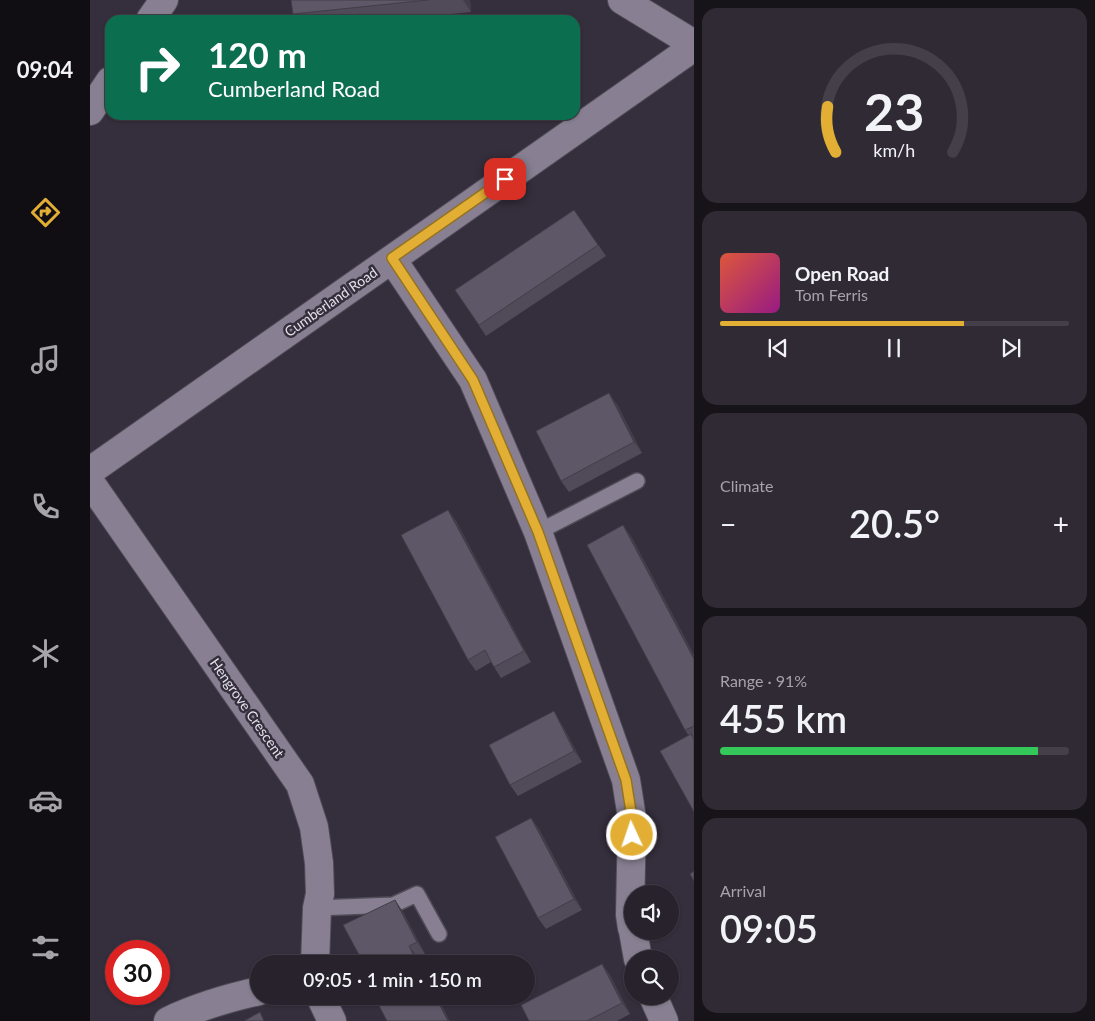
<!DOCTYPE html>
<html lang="en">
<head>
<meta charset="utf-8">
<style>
	:root { --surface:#28222d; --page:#302a35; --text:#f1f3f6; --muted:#a5a4aa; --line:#443f49; --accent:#e2af34 }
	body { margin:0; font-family:Lato,sans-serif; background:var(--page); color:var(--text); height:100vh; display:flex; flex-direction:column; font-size:19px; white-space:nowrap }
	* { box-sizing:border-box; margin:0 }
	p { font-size:16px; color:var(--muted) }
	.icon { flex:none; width:28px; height:28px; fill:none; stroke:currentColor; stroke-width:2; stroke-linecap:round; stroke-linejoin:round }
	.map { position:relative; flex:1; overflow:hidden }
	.panel { display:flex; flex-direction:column; gap:8px; padding:8px; background:#161319; width:401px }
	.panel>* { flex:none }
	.hud { position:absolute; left:15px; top:15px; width:475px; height:105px; border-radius:15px; box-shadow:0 1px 4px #0004,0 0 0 1px var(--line); background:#0b6e4f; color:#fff; overflow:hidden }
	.buttons { position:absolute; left:534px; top:885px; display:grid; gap:10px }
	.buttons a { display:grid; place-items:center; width:55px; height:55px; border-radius:50%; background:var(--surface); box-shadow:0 1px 4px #0004,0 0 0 1px var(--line); font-size:25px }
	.speed { position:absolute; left:15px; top:940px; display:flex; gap:10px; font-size:25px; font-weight:700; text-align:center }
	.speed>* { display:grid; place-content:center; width:65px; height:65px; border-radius:50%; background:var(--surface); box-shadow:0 1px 4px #0004,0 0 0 1px var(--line); line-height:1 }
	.speed .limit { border:8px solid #d22; background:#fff; color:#111 }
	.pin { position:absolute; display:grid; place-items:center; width:42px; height:42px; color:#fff; margin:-21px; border-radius:10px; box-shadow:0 2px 8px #0006 }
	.me { position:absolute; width:55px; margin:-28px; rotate:357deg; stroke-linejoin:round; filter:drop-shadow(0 0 4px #0008) }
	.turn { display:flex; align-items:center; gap:18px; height:105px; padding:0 20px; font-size:22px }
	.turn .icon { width:65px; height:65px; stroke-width:2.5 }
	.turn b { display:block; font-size:35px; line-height:42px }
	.big { font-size:38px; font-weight:600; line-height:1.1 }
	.panel .tile { flex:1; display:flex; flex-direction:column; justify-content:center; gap:8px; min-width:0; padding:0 18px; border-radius:15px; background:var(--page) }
	.panel .dial { align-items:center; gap:0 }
	.dial svg { height:130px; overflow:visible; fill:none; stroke:var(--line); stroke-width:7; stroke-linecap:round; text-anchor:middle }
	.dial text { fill:var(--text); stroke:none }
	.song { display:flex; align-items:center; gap:15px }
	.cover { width:60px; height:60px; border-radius:8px; background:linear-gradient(135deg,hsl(10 70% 55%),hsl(310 70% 35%)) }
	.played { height:5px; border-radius:2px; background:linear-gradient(90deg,var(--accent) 70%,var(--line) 70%) }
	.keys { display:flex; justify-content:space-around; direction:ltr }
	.heat { display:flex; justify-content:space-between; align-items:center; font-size:28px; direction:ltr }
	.charge { height:8px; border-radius:4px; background:linear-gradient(90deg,#34c759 91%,var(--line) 0) }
	.trip { position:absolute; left:160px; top:955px; width:285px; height:50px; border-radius:25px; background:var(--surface); box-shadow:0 1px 4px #0004,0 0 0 1px var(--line); font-weight:600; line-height:50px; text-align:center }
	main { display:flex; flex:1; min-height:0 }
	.menu { display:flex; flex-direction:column; width:90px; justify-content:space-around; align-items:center; background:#100e12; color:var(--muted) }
	.menu .icon { width:35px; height:35px }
	.menu .current { color:var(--accent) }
	.menu b { font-size:22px; color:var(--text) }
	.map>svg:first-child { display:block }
</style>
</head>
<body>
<main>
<nav class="menu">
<b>09:04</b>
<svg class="icon current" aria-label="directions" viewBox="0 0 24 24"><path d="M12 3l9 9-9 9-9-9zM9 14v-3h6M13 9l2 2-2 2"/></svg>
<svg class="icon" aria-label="music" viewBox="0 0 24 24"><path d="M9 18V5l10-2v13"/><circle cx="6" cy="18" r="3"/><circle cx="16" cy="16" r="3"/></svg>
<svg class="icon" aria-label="phone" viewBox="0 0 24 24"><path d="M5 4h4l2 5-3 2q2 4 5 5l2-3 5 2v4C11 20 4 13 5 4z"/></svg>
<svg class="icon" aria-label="climate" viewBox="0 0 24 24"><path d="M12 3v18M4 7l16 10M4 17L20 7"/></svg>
<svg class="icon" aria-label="car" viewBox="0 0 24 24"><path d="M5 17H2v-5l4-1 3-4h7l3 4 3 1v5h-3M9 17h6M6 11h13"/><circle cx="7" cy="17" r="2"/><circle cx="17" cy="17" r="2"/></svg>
<svg class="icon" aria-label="filters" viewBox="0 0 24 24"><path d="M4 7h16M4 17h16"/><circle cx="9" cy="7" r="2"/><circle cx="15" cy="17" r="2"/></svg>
</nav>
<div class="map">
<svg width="604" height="1021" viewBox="0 0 604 1021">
	<rect width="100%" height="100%" fill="#352e3c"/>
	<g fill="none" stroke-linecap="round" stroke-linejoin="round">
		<g stroke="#504b57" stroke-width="18">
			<path id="service" d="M448 532 547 481
				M227 908 303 905 327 894 349 934"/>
		</g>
		<g stroke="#504b57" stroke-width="30">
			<path id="minor" d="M532 0 604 44
				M60 20 74 0
				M0 111 20 81
				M302 259 383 380 448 532 536 780 542 818 540 915 542 928
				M0 471 604 47
				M0 482 210 784 224 827 229 863 230 894 227 908 225 964
				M543 931 548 959
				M230 996 242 1021
				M563 996 574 1021
				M78 1021C107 1007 138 998 169 991"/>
		</g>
		<use href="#service" stroke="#888092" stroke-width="15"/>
		<use href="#minor" stroke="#888092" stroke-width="28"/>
	</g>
	<path fill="#514b59" d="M201 0H380L381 12 301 20H207L203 14Z
		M484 210 516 256 396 336 365 290Z
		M527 404 552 453 479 492 471 481Z
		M358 510 366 521 441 662 411 678 401 662 386 671 378 660Z
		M541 536 604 655V812L599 736 595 730Z
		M471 723 492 762 428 796 420 785Z
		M441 818 449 829 492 910 456 929 448 918Z
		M305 900 313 912 335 954 328 958 331 964H274Z
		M512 964 520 975 540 1014 527 1021H439Z"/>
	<path fill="#423d48" d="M373 0H380L381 12Z
		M519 393 527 404 552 453 544 442Z
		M358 510 366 521 441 662 434 651Z
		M533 525 541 536 604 655V659Z
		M464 711 471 723 492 762 484 751Z
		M441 818 449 829 492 910 484 899Z
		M305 900 313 912 335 954 327 942Z
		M319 946 328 958 331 964H328Z
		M512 964 520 975 540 1014 532 1003Z
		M345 996H347L360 1021H358Z"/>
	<path fill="#5e5767" stroke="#423d48" d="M201 0H338L203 14Z
		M484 210 508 245 389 325 365 290Z
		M519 393 544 442 471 481 446 431Z
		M358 510 434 651 404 667 395 650 378 660 311 535Z
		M533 525 604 659V726L595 730 497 545Z
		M464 711 484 751 420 785 399 745Z
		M601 734 604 739V812L570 751Z
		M441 818 484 899 448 918 405 837Z
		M604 871V881L600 874Z
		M305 900 327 942 319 946 328 964H274L253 925Z
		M512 964 532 1003 497 1021H439L431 1005Z
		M284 996H345L358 1021H297Z
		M170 1012 174 1021H154Z"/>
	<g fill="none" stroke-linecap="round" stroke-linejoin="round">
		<g stroke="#937222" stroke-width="12">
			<path id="route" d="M415 179 302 258 383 380 448 532 536 780 542 818V835"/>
		</g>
		<use href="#route" stroke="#e2af34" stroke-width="9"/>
	</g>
	<g text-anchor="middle" stroke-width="5" stroke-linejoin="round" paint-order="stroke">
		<g font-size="14" fill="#e4e0ea" stroke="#352e3c">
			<text transform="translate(241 302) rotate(-35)" y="5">Cumberland Road</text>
			<text transform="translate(157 708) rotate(55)" y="5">Hengrove Crescent</text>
		</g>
	</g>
</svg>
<div class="buttons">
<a><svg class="icon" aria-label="sound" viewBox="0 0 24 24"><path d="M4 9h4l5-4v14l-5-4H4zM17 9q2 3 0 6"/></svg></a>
<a><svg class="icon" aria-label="search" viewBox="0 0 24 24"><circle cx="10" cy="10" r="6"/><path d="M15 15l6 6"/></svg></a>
</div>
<div class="speed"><div class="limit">30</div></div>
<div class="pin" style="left:415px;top:179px;background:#d93025"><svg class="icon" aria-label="arrive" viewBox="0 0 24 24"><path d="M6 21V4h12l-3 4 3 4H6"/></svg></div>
<svg class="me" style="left:542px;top:835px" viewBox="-20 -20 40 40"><circle r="17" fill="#e2af34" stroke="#fff" stroke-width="3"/><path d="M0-11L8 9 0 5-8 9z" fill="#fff"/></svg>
<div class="trip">09:05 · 1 min · 150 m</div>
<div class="hud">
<div class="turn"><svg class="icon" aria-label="right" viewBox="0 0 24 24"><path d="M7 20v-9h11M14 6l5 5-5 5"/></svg><div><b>120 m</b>Cumberland Road</div></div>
</div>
</div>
<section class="panel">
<div class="tile dial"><svg viewBox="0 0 100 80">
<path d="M14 69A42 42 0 1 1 86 69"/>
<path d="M14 69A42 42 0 0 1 9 41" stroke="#e2af34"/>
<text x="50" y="56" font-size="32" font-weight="700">23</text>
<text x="50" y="72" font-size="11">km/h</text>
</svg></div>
<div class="tile">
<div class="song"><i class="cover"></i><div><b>Open Road</b><p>Tom Ferris</p></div></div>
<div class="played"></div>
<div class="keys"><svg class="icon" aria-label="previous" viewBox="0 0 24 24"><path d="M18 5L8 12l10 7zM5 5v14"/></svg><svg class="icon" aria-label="pause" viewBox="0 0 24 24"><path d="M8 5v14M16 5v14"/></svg><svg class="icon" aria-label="next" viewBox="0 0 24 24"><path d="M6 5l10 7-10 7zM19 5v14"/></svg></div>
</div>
<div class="tile"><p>Climate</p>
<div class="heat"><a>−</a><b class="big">20.5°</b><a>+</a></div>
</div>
<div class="tile"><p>Range · 91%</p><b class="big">455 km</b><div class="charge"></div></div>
<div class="tile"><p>Arrival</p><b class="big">09:05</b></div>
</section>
</main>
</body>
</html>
